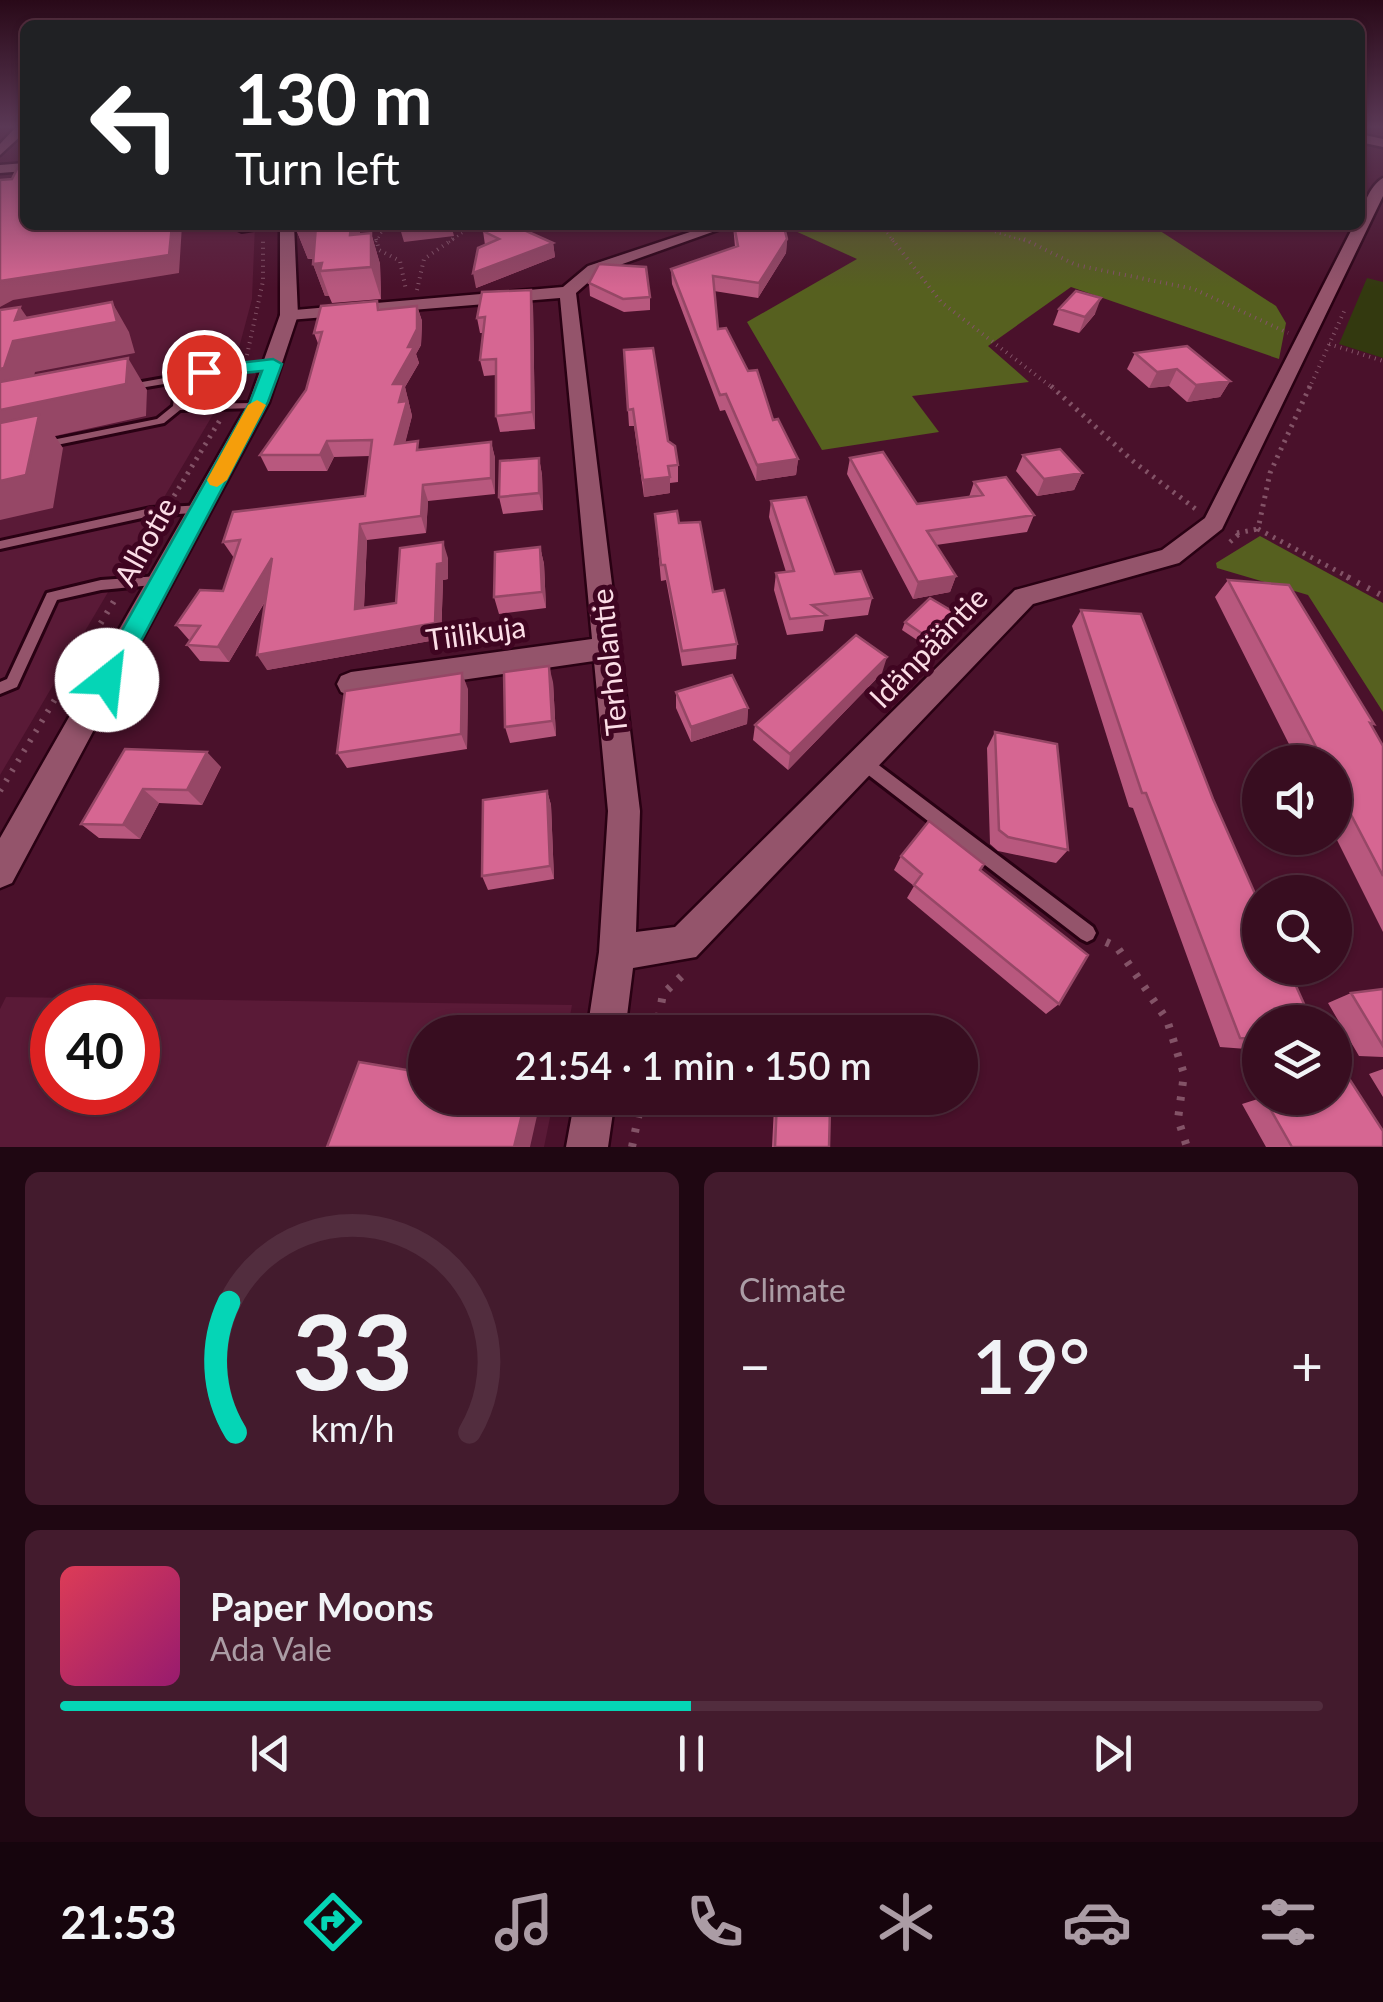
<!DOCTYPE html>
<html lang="en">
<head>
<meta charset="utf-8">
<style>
	:root { --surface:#380d20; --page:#431b2d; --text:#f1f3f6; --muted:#ab9ca5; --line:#522d3e; --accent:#05d5b6 }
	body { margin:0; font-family:Lato,sans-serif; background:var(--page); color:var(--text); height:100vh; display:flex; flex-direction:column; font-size:38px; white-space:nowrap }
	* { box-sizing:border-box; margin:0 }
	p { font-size:32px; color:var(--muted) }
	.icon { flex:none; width:55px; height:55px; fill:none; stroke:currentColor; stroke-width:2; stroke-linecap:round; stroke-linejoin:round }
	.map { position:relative; height:1147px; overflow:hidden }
	.sheet { display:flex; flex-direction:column; gap:25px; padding:25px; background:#1f0712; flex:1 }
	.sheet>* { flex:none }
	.top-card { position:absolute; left:20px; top:20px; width:1345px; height:210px; border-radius:15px; box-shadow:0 2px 8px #0004,0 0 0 2px var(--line); background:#202124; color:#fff; overflow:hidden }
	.fabs { position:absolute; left:1242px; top:745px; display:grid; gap:20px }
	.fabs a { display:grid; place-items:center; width:110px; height:110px; border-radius:50%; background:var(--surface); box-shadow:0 2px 8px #0004,0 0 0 2px var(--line); font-size:50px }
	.speed { position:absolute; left:30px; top:985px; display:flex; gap:20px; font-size:50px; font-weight:700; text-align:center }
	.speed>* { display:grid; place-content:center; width:130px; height:130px; border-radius:50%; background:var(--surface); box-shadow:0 2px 8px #0004,0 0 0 2px var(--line); line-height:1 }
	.speed .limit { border:15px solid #d22; background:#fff; color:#111 }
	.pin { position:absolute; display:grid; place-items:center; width:85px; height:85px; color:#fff; margin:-42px; border:5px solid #fff; border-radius:50%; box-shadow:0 2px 10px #0007 }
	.me { position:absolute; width:110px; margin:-55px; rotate:29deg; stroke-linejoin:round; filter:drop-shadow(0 0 8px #0008) }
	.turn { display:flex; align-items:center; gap:35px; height:210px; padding:0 50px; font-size:45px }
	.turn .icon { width:130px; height:130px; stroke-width:2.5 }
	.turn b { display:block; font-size:70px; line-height:85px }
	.big { font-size:75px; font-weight:600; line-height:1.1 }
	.sheet .tile { flex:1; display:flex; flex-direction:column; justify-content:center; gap:15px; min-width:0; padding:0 35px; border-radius:15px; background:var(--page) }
	.sheet .dial { align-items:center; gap:0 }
	.dial svg { height:260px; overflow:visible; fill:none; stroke:var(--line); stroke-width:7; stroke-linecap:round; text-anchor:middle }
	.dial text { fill:var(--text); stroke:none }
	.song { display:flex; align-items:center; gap:30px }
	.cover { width:120px; height:120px; border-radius:15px; background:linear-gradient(135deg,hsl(350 70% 55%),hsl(320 70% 35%)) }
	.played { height:10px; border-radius:5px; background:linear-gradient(90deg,var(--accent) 50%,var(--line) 50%) }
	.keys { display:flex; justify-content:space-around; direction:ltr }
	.heat { display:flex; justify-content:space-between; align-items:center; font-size:55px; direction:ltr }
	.sheet .tiles { flex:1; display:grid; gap:25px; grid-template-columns:1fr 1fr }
	.tile:last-child { grid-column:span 2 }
	.trip { position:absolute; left:408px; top:1015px; width:570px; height:100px; border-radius:50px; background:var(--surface); box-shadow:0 2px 8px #0004,0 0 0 2px var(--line); font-weight:600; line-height:100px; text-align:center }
	.menu { display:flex; height:160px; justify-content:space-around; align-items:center; background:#16050d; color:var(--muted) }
	.menu .icon { width:70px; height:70px }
	.menu .selected { color:var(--accent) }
	.menu b { font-size:45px; color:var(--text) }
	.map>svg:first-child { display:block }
</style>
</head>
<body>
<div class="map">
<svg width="1383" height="1147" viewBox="0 0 1383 1147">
	<rect width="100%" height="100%" fill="#4a112b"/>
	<path fill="#5a1a37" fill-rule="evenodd" d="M0 190 25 225H255L252 299 228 389 0 775Z
		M6 997 572 1005 567 1032H425V1098H554L544 1147H0V1009ZM52 1008H138V1092H52Z"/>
	<path fill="#33390f" d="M1367 278 1383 282V358L1339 344Z"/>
	<path fill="#56601f" d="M782 225H1151L1276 306 1286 323 1279 359 1071 287 988 346 1029 382 912 396 939 432 822 450 747 322 857 259Z
		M1260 536 1383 603V712L1308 595 1217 568 1216 563Z"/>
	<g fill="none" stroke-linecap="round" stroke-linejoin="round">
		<g stroke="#290113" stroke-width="6">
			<path id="lane" d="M239 225H278L242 231 238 229Z
				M273 361 278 364 276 366 185 381 183 404 257 403 262 406 261 408 180 410 164 423 47 447 42 444 47 441 157 419 173 406 176 382 128 390 123 387 125 385 176 376 181 373 185 375Z
				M202 505 208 509 206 512 151 516 0 549V541L151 508Z
				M159 576 163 578 165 581 163 584 101 590 57 600 17 687 0 694V682L7 679 47 593 101 580Z
				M863 755 868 757 1093 927 1096 933 1093 939 1087 942 1081 939 858 767 855 762 858 757Z"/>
		</g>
		<g stroke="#290113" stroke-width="5">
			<path id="street" d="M1360 134 1383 139V147L1360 142Z
				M1383 178V196L1222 529 1179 563 1033 604 696 957 633 968 625 1032H587L599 952 608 811 594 661 351 696 341 692 337 684 341 676 351 672 592 639 560 298 289 320 280 315 283 311 563 287 588 266 711 225H732L600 272 576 293 640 811 636 932 675 927 1015 590 1162 550 1205 518 1354 225H1360C1360 210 1370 185 1383 178Z
				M575 1098H615L608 1147H566Z"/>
		</g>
		<g stroke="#290113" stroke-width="5">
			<path id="secondary" d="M16 127H25V132L0 155V144Z
				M25 163V171L0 173V165Z
				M280 225H294L298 315 269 402 12 883 0 888V838L249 402 280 315Z"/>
		</g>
		<path stroke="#835367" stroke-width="2.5" stroke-dasharray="1 4" stroke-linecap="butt" d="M881 225 894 242
			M971 225 1029 242
			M376 242 384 228 381 225
			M449 242 474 225"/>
		<path stroke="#835367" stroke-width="4" stroke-dasharray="1 5" stroke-linecap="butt" d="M376 239 379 250 400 261 406 290
			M892 239 941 302 1054 389
			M1024 239 1076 265 1194 289 1288 333
			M417 290 424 259 453 239
			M1329 344 1383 361
			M247 355 263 281V239
			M1309 389 1346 307"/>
		<path stroke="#835367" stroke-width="5" stroke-dasharray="2.5 6" stroke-linecap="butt" d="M1051 386 1134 462 1197 510
			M1310 386 1270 473 1258 529 1352 579
			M174 496 220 420
			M1237 533 1258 529
			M1230 542 1239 534
			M134 566 156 527"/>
		<path stroke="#835367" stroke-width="6" stroke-dasharray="2.5 9" stroke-linecap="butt" d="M1347 577 1383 596
			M0 791 114 601"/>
		<path stroke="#835367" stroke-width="8" stroke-dasharray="4 11" stroke-linecap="butt" d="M1106 942 1117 947 1167 1020 1184 1074 1178 1119 1187 1147
			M656 1032 663 994 687 971
			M632 1147 642 1098"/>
		<use href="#lane" fill="#94546b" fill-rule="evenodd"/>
		<use href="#street" fill="#94546b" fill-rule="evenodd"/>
		<use href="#secondary" fill="#94546b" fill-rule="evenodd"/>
	</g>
	<path fill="#b8587e" d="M733 225H766L767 228 787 239 786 253 758 298 714 291 718 329 748 371 773 420 798 459 796 475 756 481 725 410 720 411 672 284 671 269 735 247Z
		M296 229 360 234 371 233 380 264 381 299 332 303 329 296H325L313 264V259H308Z
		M483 231 553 243 555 257 476 288 485 245Z
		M589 283 650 297V310L624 312 590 296Z
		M377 301 380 310 417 306 422 321 421 345 416 354 419 363 405 387 412 416 405 442 420 450 491 442 495 458V494L428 501 426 533 367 540 364 608 396 603 448 558V579L443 580 441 639 267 670 265 602 229 662 200 661 187 645 190 641 176 625 223 591 234 558 223 542 365 496 370 456 334 457 327 471H268L260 455 306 390 319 346 314 333Z
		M533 306 535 429 500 432 496 416V375L484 376 480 360 483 333H480L477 318Z
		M1059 309 1095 314 1079 333 1053 325Z
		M624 350 678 465V482L670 483V493L644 497 634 426H629Z
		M1135 353 1230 381 1220 397 1187 402 1169 386 1149 388 1127 369Z
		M1023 455 1082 473 1074 490 1037 496 1016 471Z
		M539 458 542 475 543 510 503 514 499 497Z
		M850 458 917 504 969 497 974 482 1034 515 1027 532 936 545 956 576 950 592 913 599 847 474Z
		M771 501 835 574 872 598 868 615 825 620 823 631 787 635 774 590 776 573 786 572 769 517Z
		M655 514 679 523 737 644 736 659 682 666 666 580 661 581Z
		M540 547 544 564 546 608 499 614 494 597Z
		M1228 580 1374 724 1371 726 1383 746V932L1335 836V762H1298L1215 597Z
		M1081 610 1213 799 1260 1022V1050L1220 1047 1133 808 1129 807 1072 626Z
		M957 614 954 623 929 648 902 630 905 622Z
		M882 673 788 770 753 740 755 725Z
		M553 682 556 736 510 743 505 727Z
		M468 689 467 749 347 768 337 753Z
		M676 692 748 708 747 724 691 742 676 708Z
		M995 732 1068 850 1056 863 998 851 990 844 987 748Z
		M125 749 221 767 202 805 159 803 140 839 99 838 81 824Z
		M547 791 551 805 554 879 488 890 482 876Z
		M901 856 980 870 1059 1004 1046 1014 907 898 914 886 894 870Z
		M1383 989V1057L1359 1056 1328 1003 1351 993Z
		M1383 1069V1097L1369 1074Z
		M1261 1098H1335L1383 1147H1266L1242 1104Z
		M777 1100 829 1147H772L774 1107Z"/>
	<path fill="#964766" d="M172 225H182L179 273 13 300 0 307V281Z
		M351 225H360V267L350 235Z
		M399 225H451L454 236 404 242Z
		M316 226 327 257 308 259 296 229Z
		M371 233 380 264 381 299 371 267Z
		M787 239 786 253 758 298 759 283Z
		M553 243 555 257 476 288 473 273Z
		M322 263 320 271 329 296H325L313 264Z
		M531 290 533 306 535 429 532 412Z
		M1101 298 1095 314 1079 333 1085 317Z
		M112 302 129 332 135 353 35 372 28 400 128 358 147 390 146 416 55 436 63 448 53 508 0 520V369L20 307 40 336Z
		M417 306 422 321 421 345 416 354 419 363 405 387 412 416 401 460 395 444 393 384 408 347Z
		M1177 369 1169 386 1149 388 1157 372Z
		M1230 381 1220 397 1187 402 1196 385Z
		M327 441 334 457 327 471 320 455Z
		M491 442 495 458V494L491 478Z
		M539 458 542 475 543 510 539 493Z
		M798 459 796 475 756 481 757 465Z
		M1082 473 1074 490 1037 496 1044 479Z
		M670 477V493L644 497 643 480Z
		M423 485 428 501 426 533 421 516Z
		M360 524 367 540 363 625 355 609Z
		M443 542 448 558V579L443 580 441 639 267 670 257 655 435 623 437 564Z
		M540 547 544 564 546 608 542 592Z
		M272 558 281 574 229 662 218 647Z
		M956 576 950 592 913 599 918 582Z
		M957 614 954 623 929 648 932 640Z
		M887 657 882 673 788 770 790 754Z
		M549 666 553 682 556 736 552 721Z
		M462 673 468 689 467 749 461 734Z
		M748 708 747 724 691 742V727Z
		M207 752 221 767 202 805 187 790Z
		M143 789 159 803 140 839 123 825Z
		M547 791 551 805 554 879 550 866Z
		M526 1098H541L530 1147H514Z"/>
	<path fill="#d66692" stroke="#964766" stroke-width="2.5" d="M22 159H25V225H172L169 255 0 281V180L12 179Z
		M296 225H351L350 235 371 233V267L320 271 322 263 313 264 316 226 296 229Z
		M486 225H513L553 243 473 273 478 248 499 239 483 231Z
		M734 225H766L767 228 784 227 787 239 759 283 713 276 718 329 726 328 748 371 757 370 773 420 778 419 798 459 757 465 726 394 720 395 671 269 738 246Z
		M599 264 646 267 650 297 623 299 589 283Z
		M531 290 532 412 496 416V359L480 360 485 317 477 318 482 292Z
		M1076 291 1101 298 1085 317 1059 309Z
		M377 301 378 310 417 306V329L408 347H414L393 384H404L399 402 407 401 395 444 418 441 417 450 491 442V478L423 485 421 516 360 524 355 609 396 603 400 548 443 542V563L437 564 435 623 257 655 272 558 218 647 187 645 200 626 176 625 200 590 223 591 240 540 223 542 233 512 365 496 372 440 327 441 320 455H260L306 390 322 332 314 333 321 306Z
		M112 302 117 322 13 341 4 368 0 369V310L20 307 15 320Z
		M1187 346 1230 381 1196 385 1177 369 1157 372 1135 353Z
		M653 348 668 441 675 446 678 465 668 466 670 477 643 480 633 409 628 410 624 350Z
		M128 358 126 384 0 410V382Z
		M39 415 26 475 0 481V423Z
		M1060 449 1082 473 1044 479 1023 455Z
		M883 452 917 504 983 495 974 482 1006 477 1034 515 927 531 956 576 918 582 850 458Z
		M539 458V493L499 497 500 461Z
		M806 497 835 574 861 571 872 598 812 605 826 615 790 619 776 573 794 571 771 501Z
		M677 511 679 523 700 522 713 592 724 590 737 644 682 651 665 565H661L655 514Z
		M540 547 542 592 494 597 495 552Z
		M1228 580 1289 585 1374 724 1370 723 1383 746V876L1335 784V762H1324Z
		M930 598 957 614 932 640 905 622Z
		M1081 610 1141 614 1213 799 1260 905V968H1288L1312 1022H1260V1039L1240 1038 1146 793H1142Z
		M856 635 887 657 790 754 755 725Z
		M549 666 552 721 505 727 504 672Z
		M462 673 461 734 337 753 345 691Z
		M732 675 748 708 691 727 676 692Z
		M995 732 1057 744 1068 850 1008 837 999 830Z
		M125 749 207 752 187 790 143 789 123 825 81 824Z
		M547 791 550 866 482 876 483 800Z
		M929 821 984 864 980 870 1088 955 1059 1004 914 885 922 874 901 856Z
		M1383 989V1046L1351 993Z
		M464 1026 499 1032H462Z
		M359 1062 425 1073V1098H526L514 1147H327Z
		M1348 1077 1383 1131V1147H1292L1264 1098H1335V1080Z
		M777 1100 830 1108 829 1147H775Z"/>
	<linearGradient id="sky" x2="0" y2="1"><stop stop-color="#290918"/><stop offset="0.44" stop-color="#5a3855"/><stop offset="1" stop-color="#5a3855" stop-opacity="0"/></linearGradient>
	<rect width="1383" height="288" fill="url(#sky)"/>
	<path fill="#05d5b6" stroke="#038a76" stroke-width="2.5" d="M273 359 282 364 268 402 116 688H98L94 680 98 673 250 402 262 371 204 377 196 372 204 367Z"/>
	<path fill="#f59e0b" d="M257 400 266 405 227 480 217 487 210 485 207 480 248 405Z"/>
	<g text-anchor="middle" stroke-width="10" stroke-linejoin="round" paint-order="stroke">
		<g font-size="30" fill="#fbdde6" stroke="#3f0521">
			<text transform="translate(146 542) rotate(-61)" y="10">Alhotie</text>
			<text transform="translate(476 634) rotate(-8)" y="10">Tiilikuja</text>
			<text transform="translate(929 648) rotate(-46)" y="10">Idänpääntie</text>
			<text transform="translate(610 662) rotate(-96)" y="10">Terholantie</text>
		</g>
	</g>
</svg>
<div class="fabs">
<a><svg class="icon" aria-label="sound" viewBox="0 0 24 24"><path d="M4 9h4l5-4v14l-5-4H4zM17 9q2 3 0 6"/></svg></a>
<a><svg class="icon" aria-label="search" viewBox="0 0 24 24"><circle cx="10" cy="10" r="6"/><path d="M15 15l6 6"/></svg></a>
<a><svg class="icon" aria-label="layers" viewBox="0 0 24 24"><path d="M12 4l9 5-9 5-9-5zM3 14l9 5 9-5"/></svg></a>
</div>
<div class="speed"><div class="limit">40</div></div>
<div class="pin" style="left:204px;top:372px;background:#d93025"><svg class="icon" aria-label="arrive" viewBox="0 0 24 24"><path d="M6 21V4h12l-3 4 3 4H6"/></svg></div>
<svg class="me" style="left:107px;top:680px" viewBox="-20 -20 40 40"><circle r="19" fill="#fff"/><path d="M0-13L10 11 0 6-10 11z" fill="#05d5b6"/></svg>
<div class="trip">21:54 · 1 min · 150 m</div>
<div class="top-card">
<div class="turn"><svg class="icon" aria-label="left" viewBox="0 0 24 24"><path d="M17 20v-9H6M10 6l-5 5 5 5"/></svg><div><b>130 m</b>Turn left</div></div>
</div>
</div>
<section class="sheet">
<div class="tiles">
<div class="tile dial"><svg viewBox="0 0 100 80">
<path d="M14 69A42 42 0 1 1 86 69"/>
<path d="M14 69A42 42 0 0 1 12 29" stroke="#05d5b6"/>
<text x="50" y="56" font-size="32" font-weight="700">33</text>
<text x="50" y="72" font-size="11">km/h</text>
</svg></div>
<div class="tile"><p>Climate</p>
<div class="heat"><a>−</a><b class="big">19°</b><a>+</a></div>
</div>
<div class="tile">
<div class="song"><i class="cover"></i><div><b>Paper Moons</b><p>Ada Vale</p></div></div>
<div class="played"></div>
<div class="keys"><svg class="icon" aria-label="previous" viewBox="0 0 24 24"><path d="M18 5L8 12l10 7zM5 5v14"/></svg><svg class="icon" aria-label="pause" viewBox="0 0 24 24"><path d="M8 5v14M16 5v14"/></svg><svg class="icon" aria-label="next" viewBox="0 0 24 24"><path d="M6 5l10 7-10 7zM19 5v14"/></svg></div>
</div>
</div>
</section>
<nav class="menu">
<b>21:53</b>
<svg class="icon selected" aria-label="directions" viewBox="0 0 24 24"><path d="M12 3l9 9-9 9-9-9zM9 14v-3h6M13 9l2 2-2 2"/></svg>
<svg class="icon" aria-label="music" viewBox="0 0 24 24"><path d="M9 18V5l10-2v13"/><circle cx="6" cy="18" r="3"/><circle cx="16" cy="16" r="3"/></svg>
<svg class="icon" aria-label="phone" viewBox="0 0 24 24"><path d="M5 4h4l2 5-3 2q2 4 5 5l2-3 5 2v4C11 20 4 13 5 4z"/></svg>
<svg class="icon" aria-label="climate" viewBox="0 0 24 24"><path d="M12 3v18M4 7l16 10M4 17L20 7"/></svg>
<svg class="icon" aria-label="car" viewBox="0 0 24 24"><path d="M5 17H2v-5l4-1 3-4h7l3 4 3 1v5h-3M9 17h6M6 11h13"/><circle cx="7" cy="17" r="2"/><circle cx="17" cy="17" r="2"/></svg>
<svg class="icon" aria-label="filters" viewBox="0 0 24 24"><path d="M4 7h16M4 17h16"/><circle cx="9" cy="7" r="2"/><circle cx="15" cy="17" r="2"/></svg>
</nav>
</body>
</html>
